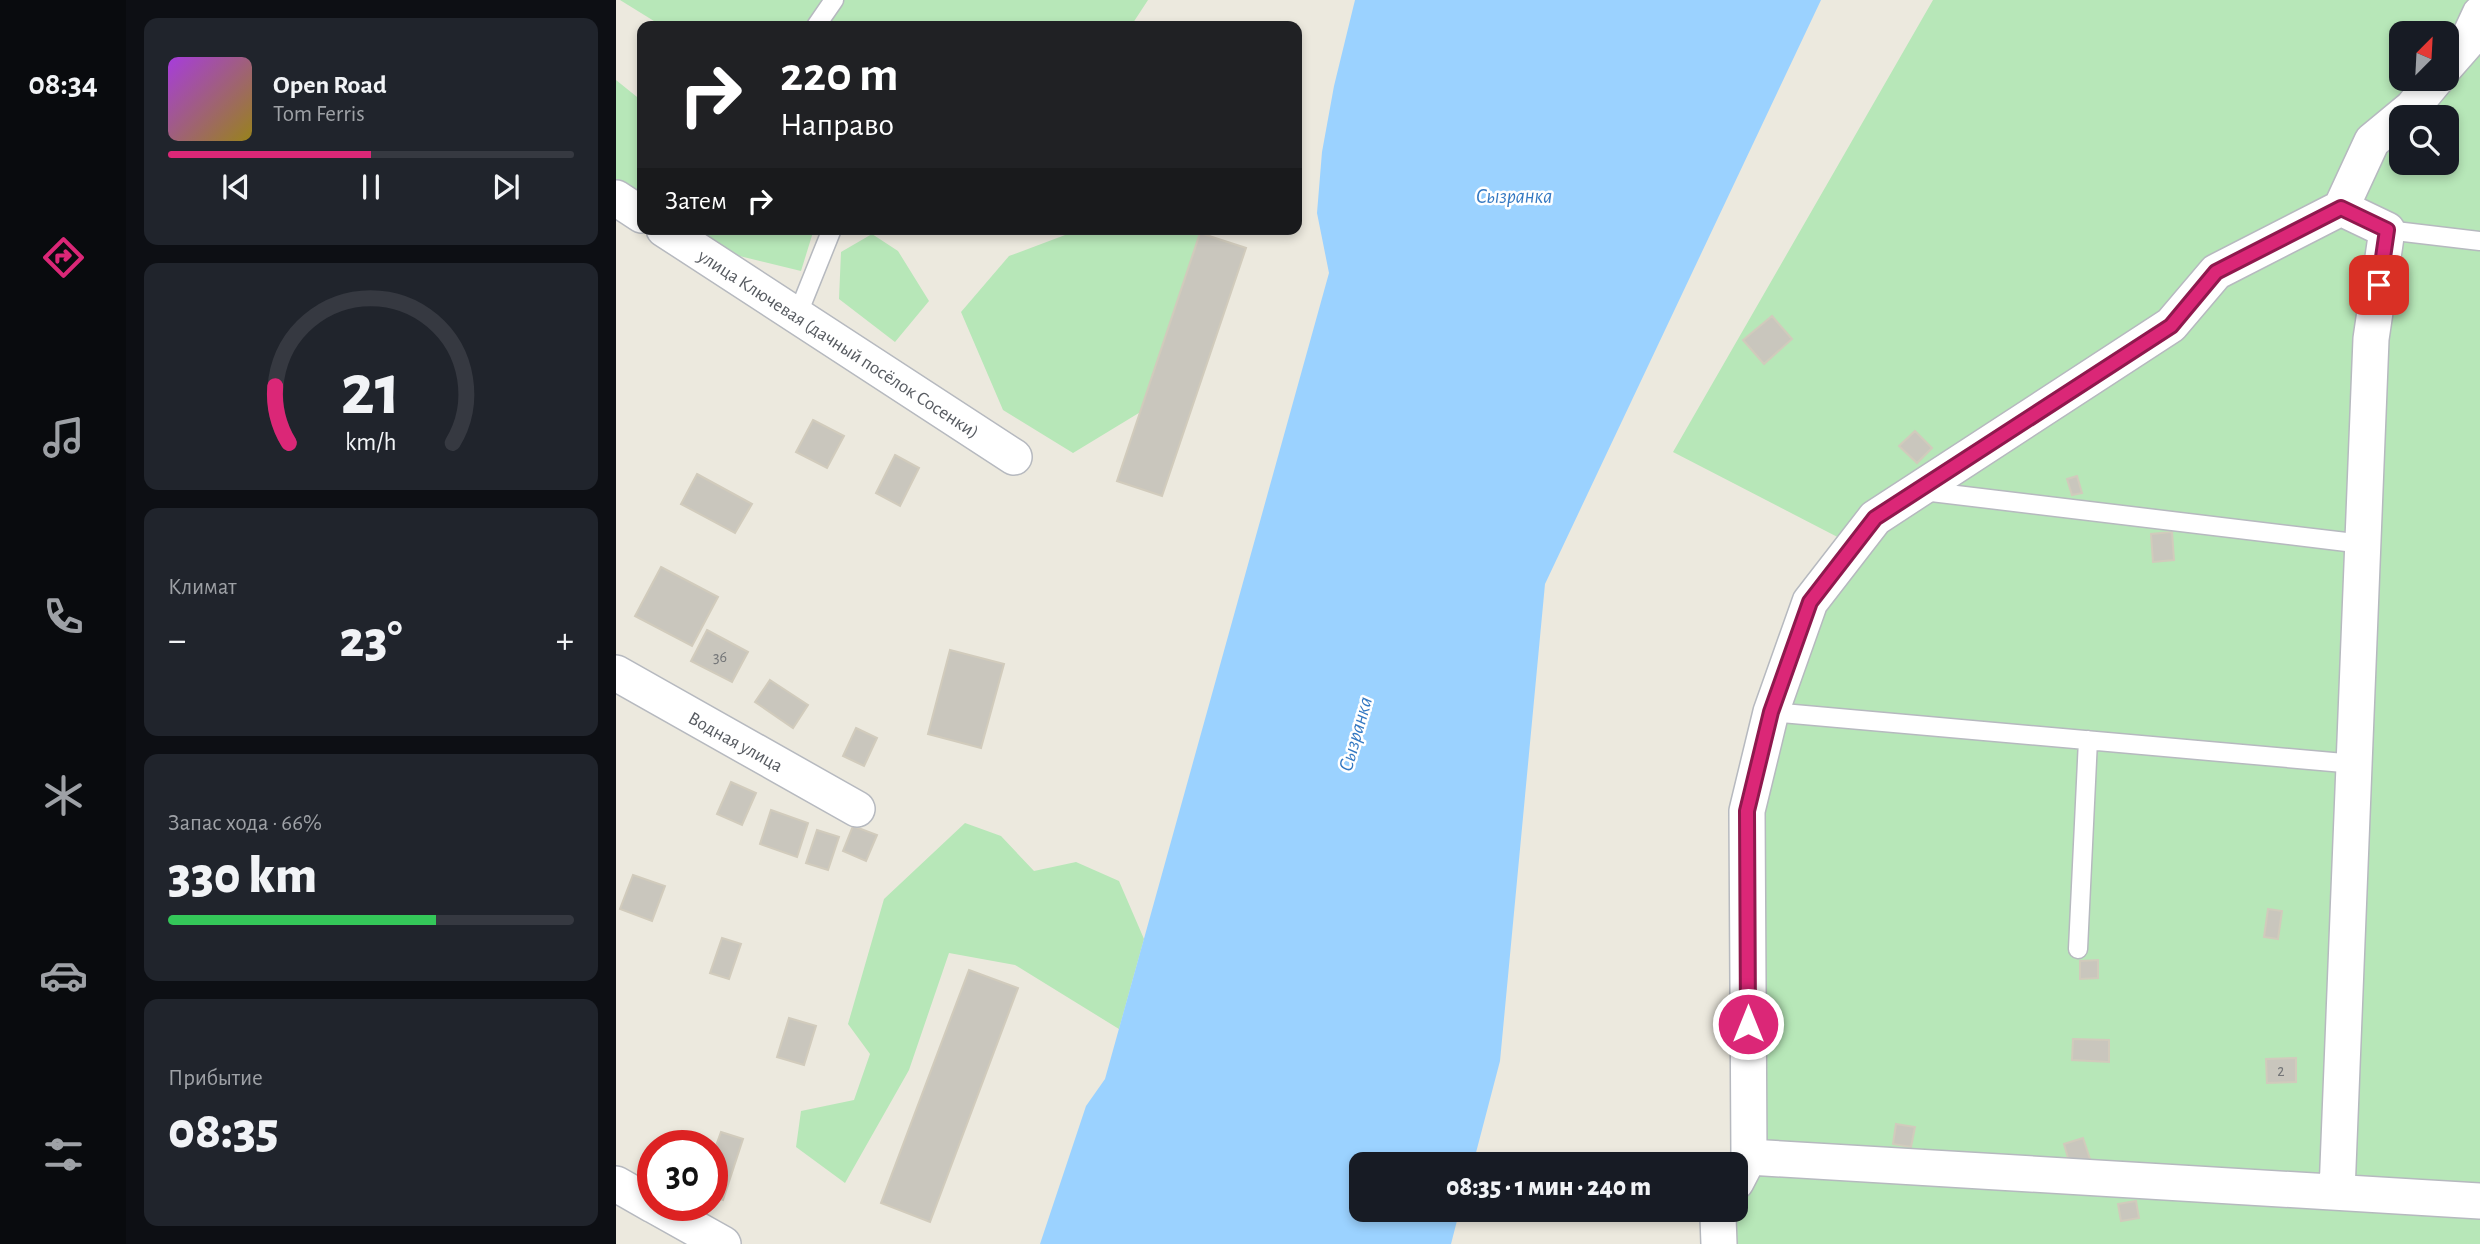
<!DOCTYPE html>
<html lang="ru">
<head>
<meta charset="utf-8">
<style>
	:root { --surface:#171b24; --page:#20242c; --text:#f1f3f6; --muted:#9ea1a6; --line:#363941; --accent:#db2777 }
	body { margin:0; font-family:"Alegreya Sans",sans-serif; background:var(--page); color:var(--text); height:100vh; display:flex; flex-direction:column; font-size:26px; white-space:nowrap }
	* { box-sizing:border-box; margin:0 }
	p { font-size:23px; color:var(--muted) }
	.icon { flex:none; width:38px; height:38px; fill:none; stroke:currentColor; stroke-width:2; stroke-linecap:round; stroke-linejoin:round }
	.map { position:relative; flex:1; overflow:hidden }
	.details { display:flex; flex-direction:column; gap:18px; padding:18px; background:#0d0f14; width:490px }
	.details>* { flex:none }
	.top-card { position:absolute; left:21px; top:21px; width:665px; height:214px; border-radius:14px; box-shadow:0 4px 10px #0003; background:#202124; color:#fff; overflow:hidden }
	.needle { width:46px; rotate:24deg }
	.buttons { position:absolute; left:1773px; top:21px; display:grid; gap:14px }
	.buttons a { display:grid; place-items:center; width:70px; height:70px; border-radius:14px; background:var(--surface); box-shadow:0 4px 10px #0003; font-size:35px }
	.speed { position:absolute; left:21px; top:1130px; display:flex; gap:14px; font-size:35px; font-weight:700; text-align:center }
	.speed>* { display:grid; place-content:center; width:91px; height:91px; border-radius:50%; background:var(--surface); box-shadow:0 4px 10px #0003; line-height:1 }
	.speed .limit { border:10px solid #d22; background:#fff; color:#111 }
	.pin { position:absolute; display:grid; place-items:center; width:60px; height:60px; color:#fff; margin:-30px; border-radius:14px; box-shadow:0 4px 10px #0006 }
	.me { position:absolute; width:77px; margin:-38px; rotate:0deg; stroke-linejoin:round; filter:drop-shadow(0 0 5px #0008) }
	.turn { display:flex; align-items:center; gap:24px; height:147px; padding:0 28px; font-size:32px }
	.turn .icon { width:91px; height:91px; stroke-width:2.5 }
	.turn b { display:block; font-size:49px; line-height:60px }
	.then { display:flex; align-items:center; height:66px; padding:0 28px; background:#0003; gap:14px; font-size:26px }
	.big { font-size:52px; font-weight:800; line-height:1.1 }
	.details .widget { flex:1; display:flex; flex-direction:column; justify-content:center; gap:10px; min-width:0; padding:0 24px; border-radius:14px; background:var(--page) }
	.details .dial { align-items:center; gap:0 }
	.dial svg { height:182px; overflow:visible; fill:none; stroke:var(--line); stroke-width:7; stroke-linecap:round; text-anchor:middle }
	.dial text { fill:var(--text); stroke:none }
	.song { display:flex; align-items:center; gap:21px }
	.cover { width:84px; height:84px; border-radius:10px; background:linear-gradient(135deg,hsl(280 70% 55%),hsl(50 70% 35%)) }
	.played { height:7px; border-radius:4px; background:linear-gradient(90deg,var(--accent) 50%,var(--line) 50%) }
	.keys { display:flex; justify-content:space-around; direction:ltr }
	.heat { display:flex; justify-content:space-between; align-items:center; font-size:38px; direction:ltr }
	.charge { height:10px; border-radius:5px; background:linear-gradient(90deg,#34c759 66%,var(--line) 0) }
	.trip { position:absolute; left:733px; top:1152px; width:399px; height:70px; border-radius:14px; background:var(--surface); box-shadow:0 4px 10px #0003; font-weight:800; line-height:70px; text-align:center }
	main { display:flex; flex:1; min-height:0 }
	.dock { display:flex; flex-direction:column; width:126px; justify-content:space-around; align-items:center; background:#090b0e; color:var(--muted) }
	.dock .icon { width:49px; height:49px }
	.dock .on { color:var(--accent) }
	.dock b { font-size:32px; color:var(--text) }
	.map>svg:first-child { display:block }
</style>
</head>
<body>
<main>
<nav class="dock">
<b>08:34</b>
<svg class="icon on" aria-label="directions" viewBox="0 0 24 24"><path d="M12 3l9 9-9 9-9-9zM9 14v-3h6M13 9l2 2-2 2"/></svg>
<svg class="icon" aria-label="music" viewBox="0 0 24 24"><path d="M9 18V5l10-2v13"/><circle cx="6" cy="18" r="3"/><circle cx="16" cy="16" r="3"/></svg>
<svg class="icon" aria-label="phone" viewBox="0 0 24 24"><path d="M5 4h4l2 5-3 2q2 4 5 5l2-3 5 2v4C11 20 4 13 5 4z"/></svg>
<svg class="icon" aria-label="climate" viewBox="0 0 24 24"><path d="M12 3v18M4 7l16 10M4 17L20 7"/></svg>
<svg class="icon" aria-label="car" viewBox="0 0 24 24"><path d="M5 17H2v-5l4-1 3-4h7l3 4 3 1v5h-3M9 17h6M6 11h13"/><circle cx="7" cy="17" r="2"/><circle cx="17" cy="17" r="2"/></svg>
<svg class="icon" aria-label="filters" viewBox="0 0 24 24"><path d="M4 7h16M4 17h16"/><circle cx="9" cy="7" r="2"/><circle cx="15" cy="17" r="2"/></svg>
</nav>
<section class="details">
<div class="widget">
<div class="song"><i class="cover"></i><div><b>Open Road</b><p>Tom Ferris</p></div></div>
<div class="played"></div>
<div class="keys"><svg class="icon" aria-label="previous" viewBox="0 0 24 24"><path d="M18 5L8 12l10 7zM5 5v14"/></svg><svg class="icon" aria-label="pause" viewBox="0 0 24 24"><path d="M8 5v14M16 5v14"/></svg><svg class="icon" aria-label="next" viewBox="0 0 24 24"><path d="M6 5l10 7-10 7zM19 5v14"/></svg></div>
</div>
<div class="widget dial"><svg viewBox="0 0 100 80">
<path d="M14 69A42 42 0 1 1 86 69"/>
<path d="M14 69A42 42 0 0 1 8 44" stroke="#db2777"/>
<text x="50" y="56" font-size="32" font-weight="700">21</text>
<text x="50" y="72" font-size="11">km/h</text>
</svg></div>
<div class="widget"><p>Климат</p>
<div class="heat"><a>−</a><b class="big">23°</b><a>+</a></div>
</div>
<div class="widget"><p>Запас хода · 66%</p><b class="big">330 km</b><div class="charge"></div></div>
<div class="widget"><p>Прибытие</p><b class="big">08:35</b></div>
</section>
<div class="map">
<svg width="1864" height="1244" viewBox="0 0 1864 1244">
	<rect width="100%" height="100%" fill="#ece9de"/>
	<path fill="#b7e7b8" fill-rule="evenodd" d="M4 0H532L515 26H46Z
		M1317 0H1864V1244H1103L1120 1209 1131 811 1155 712 1237 545 1057 452ZM1785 33H1830V79H1785ZM1785 117H1830V163H1785Z
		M0 80 26 101V197L0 179Z
		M73 229H198L185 271 107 252Z
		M465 229H597L585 240 536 405 457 453 387 410 345 312 393 256Z
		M256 234 282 251 313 301 279 342 223 299 225 252Z
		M349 823 385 836 418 871 460 862 503 881 528 939 503 1029 399 965 333 953 293 1070 229 1183 180 1147 185 1111 238 1100 254 1054 232 1024 268 899Z"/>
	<path fill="#9bd2ff" d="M739 0H1205L929 584 884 1061 857 1164H746V1209H844L835 1244H424L470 1106 489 1079 713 273 701 213 706 152 718 86Z"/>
	<path fill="#c9c6bd" stroke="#d1cbbc" stroke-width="2" d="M584 233 630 248 546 496 501 481Z
		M1156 316 1176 339 1148 364 1127 340Z
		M197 420 228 436 211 468 180 452Z
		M1299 431 1316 448 1301 463 1283 446Z
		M279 455 303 468 284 506 260 493Z
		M81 474 136 504 119 533 65 504Z
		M1461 476 1466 493 1456 495 1451 479Z
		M1556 532 1558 560 1537 562 1535 534Z
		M45 567 102 597 76 646 19 616Z
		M91 630 132 652 116 682 75 661Z
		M334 650 388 664 365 748 312 734Z
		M154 680 192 705 177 728 139 702Z
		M240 728 261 738 248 766 227 756Z
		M115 782 140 793 126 825 101 814Z
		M155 810 192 823 181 857 144 844Z
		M237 826 261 835 250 861 227 851Z
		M201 830 223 837 212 870 190 863Z
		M17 875 49 886 36 921 4 909Z
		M1652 909 1666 911 1662 939 1648 937Z
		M106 938 125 944 113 979 94 973Z
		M1482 960V978L1464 979V961Z
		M353 970 402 988 314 1222 265 1203Z
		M173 1018 200 1026 188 1065 161 1057Z
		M1457 1039 1493 1040V1062L1456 1060Z
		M1680 1058V1082L1651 1083 1650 1059Z
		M1280 1124 1299 1127 1295 1147 1277 1144Z
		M66 1131 93 1141 91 1146H61Z
		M105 1132 127 1139 107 1200 96 1196V1157Z
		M1467 1138 1474 1159 1454 1165 1448 1144Z
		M1520 1201 1523 1218 1505 1221 1502 1204Z"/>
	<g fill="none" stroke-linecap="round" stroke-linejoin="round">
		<g stroke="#b6b9bf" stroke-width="21">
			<path id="lane" d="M200 26 218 0
				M1771 230 1864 241
				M181 316 216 229
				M1307 491 1747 544
				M1155 712 1739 764
				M1462 949 1472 740"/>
		</g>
		<g stroke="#b6b9bf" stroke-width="38">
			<path id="street" d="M1830 66 1851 42 1864 14
				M0 198 26 215
				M48 229 398 457
				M0 673 241 809
				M1133 1157 1864 1201
				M1120 1182 1133 1157 1131 811 1155 712 1194 602 1259 518 1555 325 1600 272 1725 208 1756 141 1796 108 1820 79
				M0 1184 37 1205
				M1721 1192 1755 339 1771 230 1725 208
				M39 1206 107 1244
				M1103 1244 1102 1217 1106 1209"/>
		</g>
		<use href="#lane" stroke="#fff" stroke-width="18"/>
		<use href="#street" stroke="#fff" stroke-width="35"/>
	</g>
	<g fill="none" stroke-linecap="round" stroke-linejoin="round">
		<g stroke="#8e194d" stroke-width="18">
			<path id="route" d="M1132 1024 1131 811 1155 712 1194 602 1259 518 1555 326 1600 272 1725 208 1771 230 1763 285"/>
		</g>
		<use href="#route" stroke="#db2777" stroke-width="12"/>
	</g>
	<g text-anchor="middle" stroke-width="5" stroke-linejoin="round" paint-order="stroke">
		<g font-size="16" fill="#747678">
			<text x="104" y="662">36</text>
			<text x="1665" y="1076">2</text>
		</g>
		<g font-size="19" fill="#575b61" stroke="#fff">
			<text transform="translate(223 343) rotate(33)" y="7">улица Ключевая (дачный посёлок Сосенки)</text>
			<text transform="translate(120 741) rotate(29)" y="7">Водная улица</text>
		</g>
		<g font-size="21" font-style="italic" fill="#3378c2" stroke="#fff">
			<text x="898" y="203">Сызранка</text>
			<text transform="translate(739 734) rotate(-74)" y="7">Сызранка</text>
		</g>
	</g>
</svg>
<div class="buttons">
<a><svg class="needle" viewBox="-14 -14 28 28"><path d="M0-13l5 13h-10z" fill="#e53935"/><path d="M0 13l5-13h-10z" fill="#9ea1a6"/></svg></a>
<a><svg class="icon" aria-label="search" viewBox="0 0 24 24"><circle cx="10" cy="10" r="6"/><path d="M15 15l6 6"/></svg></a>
</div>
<div class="speed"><div class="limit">30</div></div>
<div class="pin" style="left:1763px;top:285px;background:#d93025"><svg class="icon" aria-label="arrive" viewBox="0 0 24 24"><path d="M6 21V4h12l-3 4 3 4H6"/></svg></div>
<svg class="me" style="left:1132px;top:1024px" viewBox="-20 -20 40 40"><circle r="17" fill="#db2777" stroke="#fff" stroke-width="3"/><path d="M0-11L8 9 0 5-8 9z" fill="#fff"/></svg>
<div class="trip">08:35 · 1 мин · 240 m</div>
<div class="top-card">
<div class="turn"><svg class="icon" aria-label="right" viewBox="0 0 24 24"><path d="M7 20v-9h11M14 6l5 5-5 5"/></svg><div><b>220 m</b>Направо</div></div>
<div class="then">Затем<svg class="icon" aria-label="right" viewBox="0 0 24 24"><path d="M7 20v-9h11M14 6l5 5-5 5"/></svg></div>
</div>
</div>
</main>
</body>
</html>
